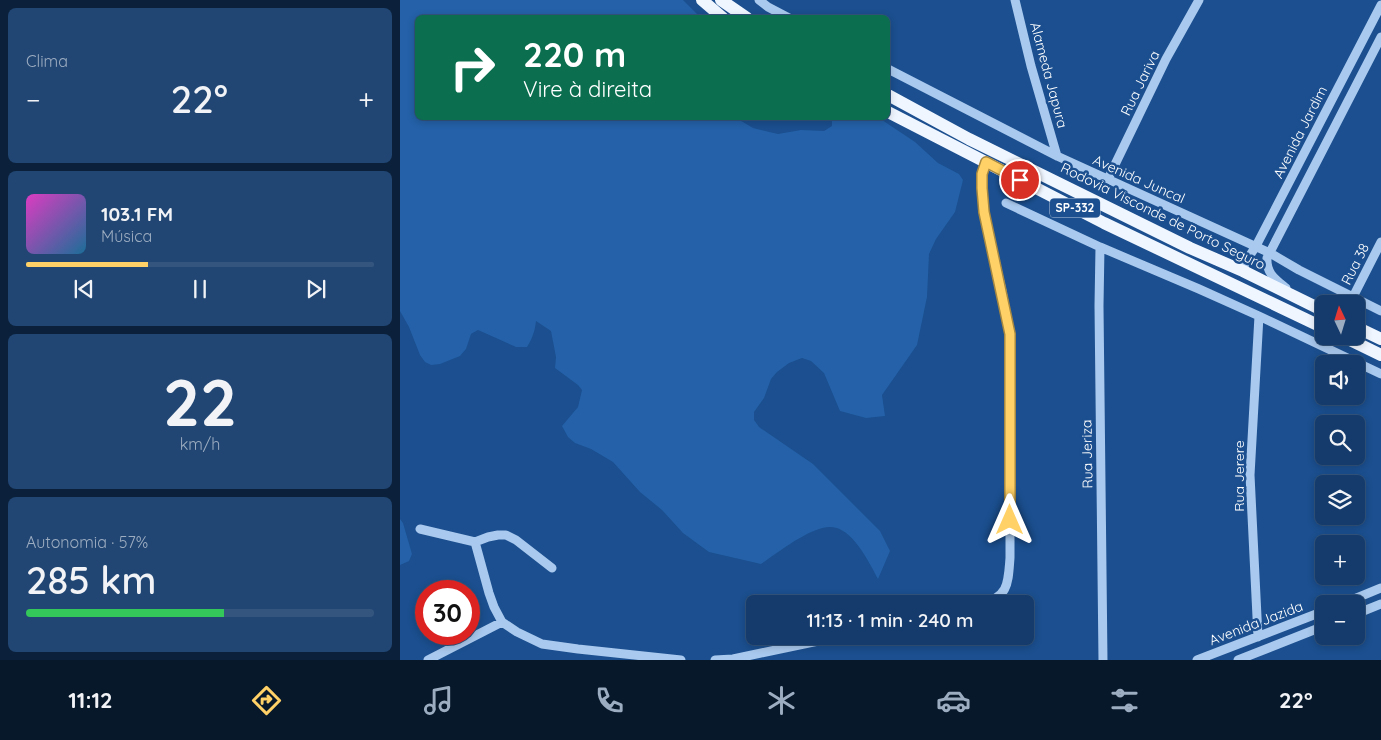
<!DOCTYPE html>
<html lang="pt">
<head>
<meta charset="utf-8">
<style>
	:root { --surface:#143b6b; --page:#214673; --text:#f1f3f6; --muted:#9dadc1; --line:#33557e; --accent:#ffd166 }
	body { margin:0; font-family:Quicksand,sans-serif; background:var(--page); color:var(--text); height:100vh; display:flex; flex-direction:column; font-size:19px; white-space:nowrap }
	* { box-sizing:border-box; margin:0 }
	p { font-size:16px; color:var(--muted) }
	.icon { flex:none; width:28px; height:28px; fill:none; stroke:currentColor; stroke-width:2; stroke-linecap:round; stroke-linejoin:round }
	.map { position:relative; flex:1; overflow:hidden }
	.sheet { display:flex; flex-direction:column; gap:8px; padding:8px; background:#0b203b; width:400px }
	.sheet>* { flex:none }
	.banner { position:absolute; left:15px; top:15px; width:475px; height:105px; border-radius:8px; box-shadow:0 2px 8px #0003,0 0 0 1px var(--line); background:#0b6e4f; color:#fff; overflow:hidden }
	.needle { width:32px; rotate:356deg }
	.controls { position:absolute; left:915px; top:295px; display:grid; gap:10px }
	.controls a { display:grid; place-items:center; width:50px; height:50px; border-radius:8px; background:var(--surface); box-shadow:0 2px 8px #0003,0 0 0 1px var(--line); font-size:25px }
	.speed { position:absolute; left:15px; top:580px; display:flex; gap:10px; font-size:25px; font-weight:700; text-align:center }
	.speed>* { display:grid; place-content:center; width:65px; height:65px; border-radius:50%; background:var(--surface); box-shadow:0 2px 8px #0003,0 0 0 1px var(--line); line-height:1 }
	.speed .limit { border:8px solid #d22; background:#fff; color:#111 }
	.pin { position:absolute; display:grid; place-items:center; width:42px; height:42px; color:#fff; margin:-21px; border:2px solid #fff; border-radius:50%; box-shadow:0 1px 5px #0007 }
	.me { position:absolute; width:55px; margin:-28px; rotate:0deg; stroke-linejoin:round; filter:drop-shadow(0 0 4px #0008) }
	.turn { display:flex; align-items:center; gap:18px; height:105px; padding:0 25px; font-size:22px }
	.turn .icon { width:65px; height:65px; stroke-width:2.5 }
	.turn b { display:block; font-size:35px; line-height:42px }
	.big { font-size:38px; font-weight:600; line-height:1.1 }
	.sheet .card { flex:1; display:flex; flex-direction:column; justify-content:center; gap:8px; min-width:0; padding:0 18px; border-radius:8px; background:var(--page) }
	.sheet .dial { align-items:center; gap:0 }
	.dial b { font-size:65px; line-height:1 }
	.song { display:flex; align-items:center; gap:15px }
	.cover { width:60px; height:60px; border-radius:8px; background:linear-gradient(135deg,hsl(310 70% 55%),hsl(200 70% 35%)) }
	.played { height:5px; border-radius:2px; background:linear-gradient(90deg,var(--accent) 35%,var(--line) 35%) }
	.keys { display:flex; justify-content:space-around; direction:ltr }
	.heat { display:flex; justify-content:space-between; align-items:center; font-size:28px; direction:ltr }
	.charge { height:8px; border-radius:4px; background:linear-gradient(90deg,#34c759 57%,var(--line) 0) }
	.trip { position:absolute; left:346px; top:595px; width:288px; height:50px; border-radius:8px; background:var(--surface); box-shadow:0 2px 8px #0003,0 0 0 1px var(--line); font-weight:600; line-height:50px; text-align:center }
	.menu { display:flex; height:80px; justify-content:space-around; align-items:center; background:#08182b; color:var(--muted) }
	.menu .icon { width:35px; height:35px }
	.menu .selected { color:var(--accent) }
	.menu b { font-size:22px; color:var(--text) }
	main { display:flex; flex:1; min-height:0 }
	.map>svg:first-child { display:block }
</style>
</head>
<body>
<main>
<section class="sheet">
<div class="card"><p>Clima</p>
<div class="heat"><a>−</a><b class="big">22°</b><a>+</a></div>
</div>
<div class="card">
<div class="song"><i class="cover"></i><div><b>103.1 FM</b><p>Música</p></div></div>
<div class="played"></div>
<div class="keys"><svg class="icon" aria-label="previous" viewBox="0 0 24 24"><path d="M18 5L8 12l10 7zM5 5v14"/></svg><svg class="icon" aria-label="pause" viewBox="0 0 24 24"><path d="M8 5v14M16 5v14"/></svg><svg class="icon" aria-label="next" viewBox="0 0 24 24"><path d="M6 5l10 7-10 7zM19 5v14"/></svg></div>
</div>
<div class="card dial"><b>22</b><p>km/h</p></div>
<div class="card"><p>Autonomia · 57%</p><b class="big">285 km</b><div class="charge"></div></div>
</section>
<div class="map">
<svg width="981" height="660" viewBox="0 0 981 660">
	<rect width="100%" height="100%" fill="#1b4f8f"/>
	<path fill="#2461a8" d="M0 0H283L300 17 18 18V118H336L353 128 378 134 401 130 424 131 432 126V118H479L515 142 538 163 559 174 563 180 555 212 536 239 529 254 527 297 517 345 482 395 485 416 466 418 440 411 424 373 411 361 402 358 389 363 377 372 371 379 364 398 354 412V420L359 427 413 464 480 531 490 551 478 579C469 562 451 525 429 527 407 529 379 552 361 564L309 552 283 533 262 510 240 492 213 462 191 449 175 443 168 437 162 426 178 407 182 390 178 385 155 368 156 357 151 331 136 321C135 331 132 339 127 347H116L78 330 71 334 66 349 60 356 40 364 31 365 25 362 20 355 9 327 0 311Z
		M0 519 3 523 12 554 9 561 0 565Z"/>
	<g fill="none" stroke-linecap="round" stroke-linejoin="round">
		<path stroke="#a9c9ee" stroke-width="9" d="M359 0 368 7 389 18
			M615 0 631 66 657 156
			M488 69 657 156 870 253 899 270 981 311
			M708 179 766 59 799 0
			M606 203 700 247 799 289 859 316 981 374
			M700 247 699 306 703 660
			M843 271 845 263 856 246 981 5
			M886 288C875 279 866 273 867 258L981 37
			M953 297 981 242
			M20 529 75 542 88 537 98 535H106L116 540 152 568
			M75 542 89 593 94 607 102 622 117 632 142 644 178 649 281 660
			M581 604C609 597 608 583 610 558V334L602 291 584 212 582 188V174L586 162
			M942 604 981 588
			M956 614 981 604
			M858 637 850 475 859 316
			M28 660 102 622
			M315 660 333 659 442 636
			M797 660 924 611
			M838 660 924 626"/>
		<path stroke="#f0f6ff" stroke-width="12" d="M302 0 323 18
			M321 0 347 18
			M488 95 569 139 790 248 843 271 924 311
			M488 112 704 223 924 328
			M956 327 981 339
			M942 336 981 355"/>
	</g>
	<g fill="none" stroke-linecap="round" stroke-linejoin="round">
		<g stroke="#a68842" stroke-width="12">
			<path id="route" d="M610 520V334L584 212 582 188V174L586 162 620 180"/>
		</g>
		<use href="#route" stroke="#ffd166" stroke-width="9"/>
	</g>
	<g text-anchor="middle" stroke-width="5" stroke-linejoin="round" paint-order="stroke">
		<rect fill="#1b4f8f" stroke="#bbcadd" stroke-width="1" x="650" y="198.5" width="50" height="19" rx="4"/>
		<g font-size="12" font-weight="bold" fill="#fff">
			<text x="675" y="212">SP-332</text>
		</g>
		<g font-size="14" fill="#fff" stroke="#1b4f8f">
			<text transform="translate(649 75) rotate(75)" y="5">Alameda Japura</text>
			<text transform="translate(740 83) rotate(-64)" y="5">Rua Jariva</text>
			<text transform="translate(900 132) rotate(-63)" y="5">Avenida Jardim</text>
			<text transform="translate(739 179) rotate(24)" y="5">Avenida Juncal</text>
			<text transform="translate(763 216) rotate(26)" y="5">Rodovia Visconde de Porto Seguro</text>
			<text transform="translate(955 264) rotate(-63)" y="5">Rua 38</text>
			<text transform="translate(687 454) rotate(-91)" y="5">Rua Jeriza</text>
			<text transform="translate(839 476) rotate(-90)" y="5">Rua Jerere</text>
			<text transform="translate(856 623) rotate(-21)" y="5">Avenida Jazida</text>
		</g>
	</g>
</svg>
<div class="controls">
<a><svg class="needle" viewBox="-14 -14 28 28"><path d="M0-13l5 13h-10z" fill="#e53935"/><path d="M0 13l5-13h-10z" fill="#9dadc1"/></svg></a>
<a><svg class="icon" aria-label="sound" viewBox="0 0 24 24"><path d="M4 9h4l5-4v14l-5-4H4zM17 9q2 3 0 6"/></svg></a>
<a><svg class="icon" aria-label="search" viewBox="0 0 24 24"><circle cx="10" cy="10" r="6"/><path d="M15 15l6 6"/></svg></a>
<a><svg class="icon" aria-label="layers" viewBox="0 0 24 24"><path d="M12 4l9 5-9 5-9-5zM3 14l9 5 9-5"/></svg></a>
<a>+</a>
<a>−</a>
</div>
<div class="speed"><div class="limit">30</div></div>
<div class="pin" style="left:620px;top:180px;background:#d93025"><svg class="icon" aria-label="arrive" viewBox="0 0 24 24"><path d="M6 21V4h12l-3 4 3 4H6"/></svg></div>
<svg class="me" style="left:610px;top:520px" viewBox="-20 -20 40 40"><path d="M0-17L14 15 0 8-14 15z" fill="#ffd166" stroke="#fff" stroke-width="4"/></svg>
<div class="trip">11:13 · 1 min · 240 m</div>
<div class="banner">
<div class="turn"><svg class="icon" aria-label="right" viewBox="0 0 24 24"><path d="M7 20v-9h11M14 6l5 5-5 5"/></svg><div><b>220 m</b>Vire à direita</div></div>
</div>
</div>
</main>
<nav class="menu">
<b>11:12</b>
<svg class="icon selected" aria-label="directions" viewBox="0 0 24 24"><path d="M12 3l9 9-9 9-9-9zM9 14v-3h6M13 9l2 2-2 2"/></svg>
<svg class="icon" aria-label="music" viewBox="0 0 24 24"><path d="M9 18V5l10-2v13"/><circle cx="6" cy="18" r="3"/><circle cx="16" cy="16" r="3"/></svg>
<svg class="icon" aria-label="phone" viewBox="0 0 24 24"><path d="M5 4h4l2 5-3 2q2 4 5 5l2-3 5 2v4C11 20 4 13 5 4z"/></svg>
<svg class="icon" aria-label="climate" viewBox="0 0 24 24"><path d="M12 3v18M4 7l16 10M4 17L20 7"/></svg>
<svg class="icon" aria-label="car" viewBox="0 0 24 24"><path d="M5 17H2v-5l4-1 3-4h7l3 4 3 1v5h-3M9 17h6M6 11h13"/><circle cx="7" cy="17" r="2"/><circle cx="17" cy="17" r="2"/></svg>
<svg class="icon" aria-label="filters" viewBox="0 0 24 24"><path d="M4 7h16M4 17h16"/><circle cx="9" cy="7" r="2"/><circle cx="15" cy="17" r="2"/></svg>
<b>22°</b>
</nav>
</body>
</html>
